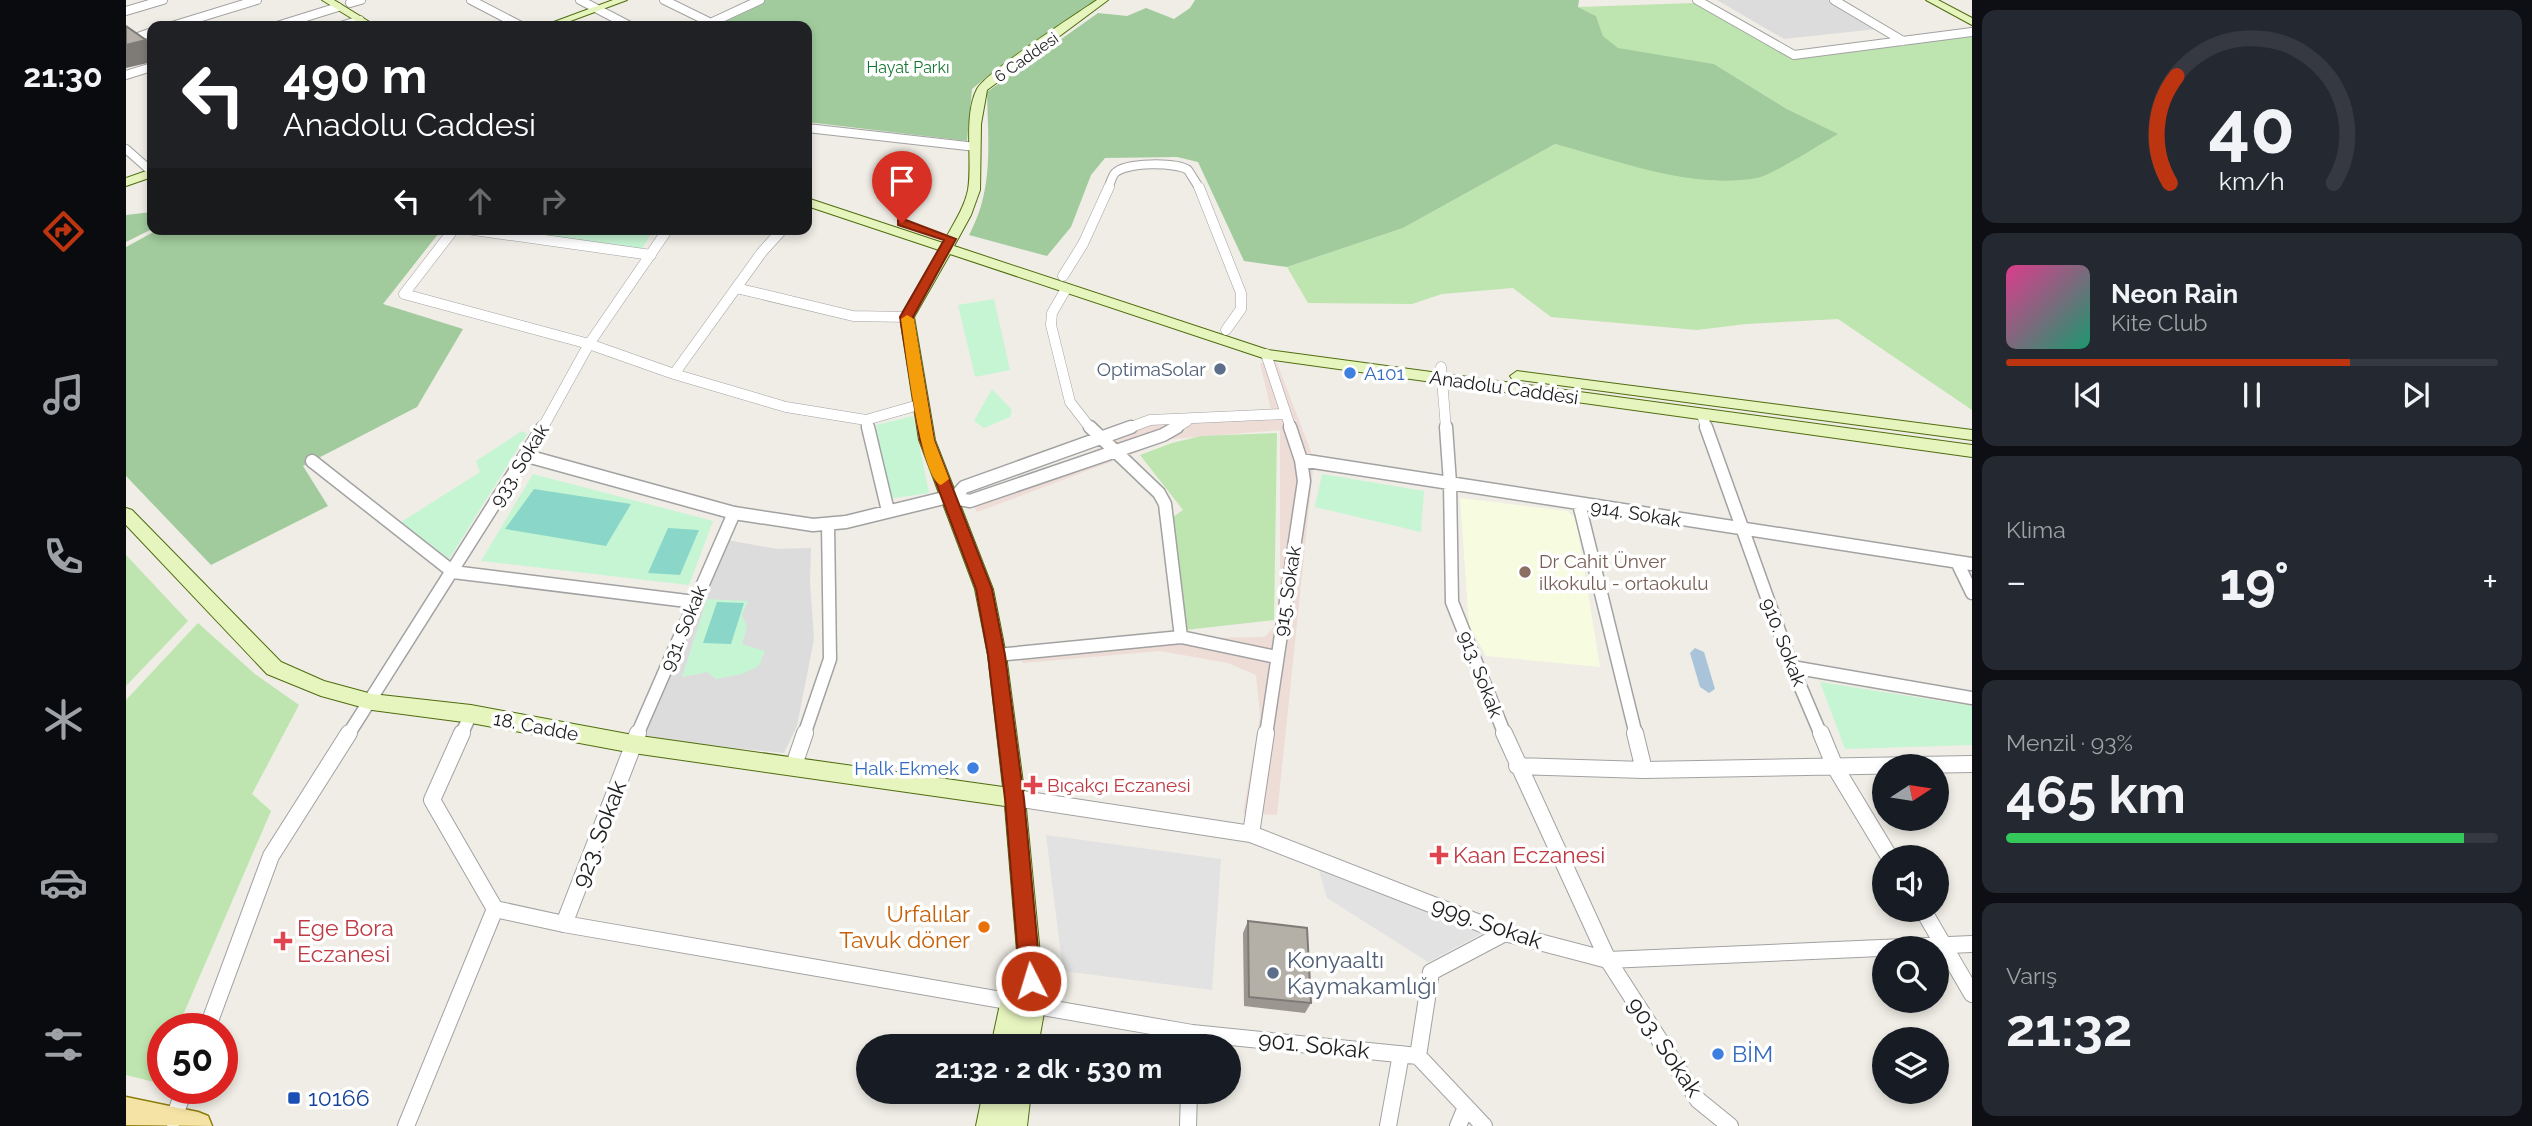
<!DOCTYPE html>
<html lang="tr">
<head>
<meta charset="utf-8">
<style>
	:root { --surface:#171b24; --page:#242831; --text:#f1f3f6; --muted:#9ea1a6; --line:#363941; --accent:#bd3410 }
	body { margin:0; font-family:Raleway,sans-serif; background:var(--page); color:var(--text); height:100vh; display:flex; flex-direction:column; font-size:26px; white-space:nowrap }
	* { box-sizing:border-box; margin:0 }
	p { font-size:23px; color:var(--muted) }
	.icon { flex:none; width:38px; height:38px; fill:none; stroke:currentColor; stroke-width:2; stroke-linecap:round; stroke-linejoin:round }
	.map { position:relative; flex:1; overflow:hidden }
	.details { display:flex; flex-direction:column; gap:10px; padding:10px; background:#0d0f14; width:560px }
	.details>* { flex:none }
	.guide { position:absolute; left:21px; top:21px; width:665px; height:214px; border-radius:14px; box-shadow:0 4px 10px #0003; background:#202124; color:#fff; overflow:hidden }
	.needle { width:46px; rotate:78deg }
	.buttons { position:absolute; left:1746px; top:754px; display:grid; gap:14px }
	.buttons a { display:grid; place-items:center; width:77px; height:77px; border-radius:50%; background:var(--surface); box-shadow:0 4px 10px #0003; font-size:35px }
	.speed { position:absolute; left:21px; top:1013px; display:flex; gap:14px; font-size:35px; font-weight:700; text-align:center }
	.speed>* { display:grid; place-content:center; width:91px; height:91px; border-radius:50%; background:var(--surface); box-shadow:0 4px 10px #0003; line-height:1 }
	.speed .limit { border:10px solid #d22; background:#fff; color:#111 }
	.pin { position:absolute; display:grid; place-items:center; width:60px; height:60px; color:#fff; margin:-72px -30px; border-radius:50% 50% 50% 0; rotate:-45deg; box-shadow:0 0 7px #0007 }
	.pin .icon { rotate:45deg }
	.me { position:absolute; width:77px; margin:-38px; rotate:355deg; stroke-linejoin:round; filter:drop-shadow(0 0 5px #0008) }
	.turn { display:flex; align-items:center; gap:24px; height:147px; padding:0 21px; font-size:32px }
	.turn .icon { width:91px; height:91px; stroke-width:2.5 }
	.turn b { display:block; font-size:49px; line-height:60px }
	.lanes { display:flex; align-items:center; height:66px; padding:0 21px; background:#0003; justify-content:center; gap:35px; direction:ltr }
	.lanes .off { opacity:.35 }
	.big { font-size:52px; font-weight:700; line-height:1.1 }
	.details .widget { flex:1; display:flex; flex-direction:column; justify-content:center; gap:10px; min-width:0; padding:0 24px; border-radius:14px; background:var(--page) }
	.details .dial { align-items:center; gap:0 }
	.dial svg { height:182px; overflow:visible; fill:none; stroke:var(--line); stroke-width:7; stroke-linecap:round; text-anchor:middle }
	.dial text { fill:var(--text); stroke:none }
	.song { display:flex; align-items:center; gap:21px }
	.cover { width:84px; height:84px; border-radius:10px; background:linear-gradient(135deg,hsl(330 70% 55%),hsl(160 70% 35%)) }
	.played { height:7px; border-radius:4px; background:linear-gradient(90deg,var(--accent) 70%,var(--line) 70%) }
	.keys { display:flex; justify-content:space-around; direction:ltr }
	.heat { display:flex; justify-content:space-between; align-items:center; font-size:38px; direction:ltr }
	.charge { height:10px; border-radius:5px; background:linear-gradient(90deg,#34c759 93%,var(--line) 0) }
	.trip { position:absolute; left:730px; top:1034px; width:385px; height:70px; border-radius:35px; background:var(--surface); box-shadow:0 4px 10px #0003; font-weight:700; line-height:70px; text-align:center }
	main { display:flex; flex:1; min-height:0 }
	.tab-bar { display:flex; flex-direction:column; width:126px; justify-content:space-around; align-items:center; background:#090b0e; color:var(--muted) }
	.tab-bar .icon { width:49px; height:49px }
	.tab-bar .selected { color:var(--accent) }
	.tab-bar b { font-size:32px; color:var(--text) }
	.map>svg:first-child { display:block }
</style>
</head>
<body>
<main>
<nav class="tab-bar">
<b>21:30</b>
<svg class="icon selected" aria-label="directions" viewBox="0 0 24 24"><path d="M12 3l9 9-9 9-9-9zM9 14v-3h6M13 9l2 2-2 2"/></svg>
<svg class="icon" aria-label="music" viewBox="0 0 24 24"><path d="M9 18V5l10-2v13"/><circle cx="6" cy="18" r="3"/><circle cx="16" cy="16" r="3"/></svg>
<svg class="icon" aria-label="phone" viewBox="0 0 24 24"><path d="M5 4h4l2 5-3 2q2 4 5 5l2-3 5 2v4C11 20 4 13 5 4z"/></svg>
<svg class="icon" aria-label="climate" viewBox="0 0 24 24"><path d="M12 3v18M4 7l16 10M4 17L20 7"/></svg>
<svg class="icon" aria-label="car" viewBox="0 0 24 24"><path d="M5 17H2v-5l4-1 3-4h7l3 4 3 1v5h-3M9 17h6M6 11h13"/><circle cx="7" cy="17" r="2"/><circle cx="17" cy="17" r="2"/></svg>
<svg class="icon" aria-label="filters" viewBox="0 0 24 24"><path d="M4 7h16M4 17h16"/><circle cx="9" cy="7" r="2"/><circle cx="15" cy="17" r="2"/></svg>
</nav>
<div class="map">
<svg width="1846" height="1126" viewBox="0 0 1846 1126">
	<rect width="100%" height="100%" fill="#efede5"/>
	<path fill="#dcdcdc" d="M1591 0H1702L1750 29 1658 39Z
		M601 540 651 549 685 548 684 581 688 639 671 726 658 753 516 739Z"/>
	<path fill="#eedcd6" d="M1134 363H1151L1187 457 1303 485 1187 470 1151 815 1117 813 1134 716 1130 675 1102 663 1034 651 897 663 890 649 976 640 1139 637 1154 620V430L1046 439 851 512 844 497 964 452 1021 424 1145 410Z"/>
	<path fill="#f7fce1" d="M1334 498 1441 511 1450 519 1474 667 1360 656 1343 625Z"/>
	<path fill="#bee5af" d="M1568 3 1667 58 1846 36V410L1712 319 1620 324 1571 330 1425 317 1387 288 1316 294 1286 304 1182 303 1161 267 1277 228 1429 144 1521 169 1589 181 1711 134 1661 109 1588 64 1492 49 1477 36 1470 16 1452 7Z
		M1151 433 1148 620 1059 630 1047 517 1057 510 1014 455 1046 443 1075 436Z
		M0 555 62 621 0 686Z
		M72 623 129 674 173 705 126 794 145 811 51 1029H37V1061L28 1082 0 1075V700Z"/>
	<path fill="#a1cb9d" d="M638 0H969L961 9 873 67 846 89 841 141 681 122V26H584Z
		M1069 0H1453L1452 7 1470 16 1477 36 1492 48 1588 64 1661 109 1712 134C1694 144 1647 175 1631 178 1567 190 1490 160 1429 144L1277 228 1161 267 1118 261 1072 162 1051 157 979 158 965 175 945 227 921 256 843 235C868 189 862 143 861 92L972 13 1001 16 1020 8 1048 19 1064 8Z
		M26 212V229L0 242V215Z
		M33 229H316L257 304 337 329 291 407 177 466 202 506 85 565 0 476V247Z"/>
	<path fill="#c6f5d4" d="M367 229H528L515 250Z
		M868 299 884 370 849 377 832 305Z
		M866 389 886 410 884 417 858 428 848 421Z
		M787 416 803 493 762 499 750 425Z
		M396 431 401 434 323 559 275 522 354 472 350 461Z
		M407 474 587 521 563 585 355 561Z
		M1196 474 1298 491 1295 532 1189 507Z
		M581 599 622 601 616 615 621 627 616 644 639 651 633 666 616 674 590 679 581 672 556 677Z
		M1694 682 1846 706V745L1719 749Z"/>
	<path fill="#8ad7ca" d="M408 489 505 504 480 546 379 529Z
		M542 528 573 530 554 575 522 573Z
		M591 602 618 603 605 644 577 643Z"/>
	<path fill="#e2e2e2" d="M920 835 1095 859 1086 990 937 971Z
		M1192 867 1355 934 1302 962 1201 898Z"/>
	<path fill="#a9c4d9" d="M1569 648 1578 652 1589 689 1583 693 1574 687 1564 653Z"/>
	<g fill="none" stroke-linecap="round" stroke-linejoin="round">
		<g stroke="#a2a2a2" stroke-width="10">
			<path id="street-far3" d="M345 0 395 26
				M454 0 504 26
				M538 0 585 23
				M1571 0 1668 55 1846 32
				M1708 0 1777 41
				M224 3 235 0
				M0 11 37 0
				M46 26 131 0
				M151 26 212 7
				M215 26 234 20
				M578 26 634 0
				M12 37 26 32
				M0 75 26 67
				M681 128 850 147
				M0 149 26 172
				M982 189C984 184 986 176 989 173 999 162 1050 162 1062 170L1074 189"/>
		</g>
		<g stroke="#a2a2a2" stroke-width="11">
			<path id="street-far2" d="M1073 187 1115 293V309L1100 330
				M328 229 278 294 463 344 548 374 660 407 740 420 796 404
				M341 229 525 255
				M937 276 957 244 983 187
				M610 288 727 316 781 317
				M940 289 926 313 925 325 944 402 965 429
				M1140 354 1165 429
				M1315 367 1320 429
				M548 374 636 252 657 229
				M1576 415 1581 429
				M740 420 742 429
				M416 429 463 344 542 229
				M1000 429 1024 420 1158 414
				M1048 429 1061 421"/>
		</g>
		<g stroke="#a2a2a2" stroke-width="15">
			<path id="street-far1" d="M742 427 762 511
				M964 427 1033 493 1039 504 1055 637
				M1320 427 1324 483 1326 602 1379 735
				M1580 427 1666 667 1695 735
				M401 456 608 513 687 525 720 522 822 497 844 501 1037 435 1051 427
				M1175 460 1846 564
				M186 461 327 572 569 602
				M829 497 838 487 1005 427
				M1453 504 1510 735
				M1831 562 1846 593
				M871 655 1055 637 1150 657
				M1666 667 1846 698
				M222 735 417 427
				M335 735 345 714
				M511 735 608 513
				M678 735 704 659 702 524
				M1140 735 1178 481 1175 460 1164 427"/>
		</g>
		<g stroke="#a2a2a2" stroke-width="18">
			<path id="street" d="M336 733 306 800 369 909 438 924 1066 1033 1292 1056 1358 1126
				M1378 733 1482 960 1572 1100 1604 1126
				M1509 733 1518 770
				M1695 733 1709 767 1764 858
				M668 765 679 733
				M1391 766 1518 770 1846 764
				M889 798 1125 834 1379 933 1482 960 1846 944
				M1125 834 1140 733
				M1797 910 1846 994
				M438 924 512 733
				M81 1029 145 856 223 733
				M1292 1056 1305 972 1379 933
				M47 1120 59 1088
				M280 1126 369 909
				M1062 1126 1063 1092
				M1262 1126 1275 1054
				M1332 1126 1340 1107"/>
		</g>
		<g stroke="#4f6d0e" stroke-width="2">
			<path id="secondary" d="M196 0H208L250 26H238Z
				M487 0H501L431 26H417Z
				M971 0H982L861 90 855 124 854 190 845 215 828 246 1142 350 1846 445V457L1140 359 824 254 788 317 809 440 867 589 880 655 899 798 919 1007 912 1046H865L876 995 884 991 892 995 895 1000 879 806 507 753 345 723 246 710 195 696 141 674 0 525V508L6 510 155 662 198 681 246 694 345 705 507 735 877 787 862 655 849 589 793 440 774 317 813 250 681 206V198L817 243C826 226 838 209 842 190 847 160 837 116 851 89 859 73 950 14 971 0Z
				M1800 0H1812L1846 18V25Z
				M26 169V177L0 186V178Z
				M1391 371 1846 430V440L1386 379 1384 376Z
				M857 1092H905L901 1126H850Z"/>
		</g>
		<g stroke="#8d7d0c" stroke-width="3">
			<path id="primary" d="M0 1097 72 1112 82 1116 86 1126 0 1125Z"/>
		</g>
		<use href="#street-far3" stroke="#fff" stroke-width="8"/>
		<use href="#street-far2" stroke="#fff" stroke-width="10"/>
		<use href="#street-far1" stroke="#fff" stroke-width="12"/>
		<use href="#street" stroke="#fff" stroke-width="16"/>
		<use href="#secondary" fill="#e6f4be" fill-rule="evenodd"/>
		<use href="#primary" fill="#f4e3a5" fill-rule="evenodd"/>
	</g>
	<path fill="#9b9790" d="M1122 921 1185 1003 1179 1013 1118 1006 1117 933Z"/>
	<path fill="#7e7b76" d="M20 40 26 49V62L0 68V45Z"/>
	<path fill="#b4b0a8" stroke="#7e7b76" stroke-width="2" d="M0 26 20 40 0 45Z
		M1122 921 1181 928 1185 1003 1123 997Z"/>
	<path fill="#bd3410" stroke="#7b220a" stroke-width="2" d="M772 220H780L830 239 787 317 808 440 866 589 879 655 898 799 915 981 912 988 905 991 897 988 894 981 879 799 862 655 850 589 794 440 774 317 818 240 772 225Z"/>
	<path fill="#f59e0b" d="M781 315 788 319 808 440 823 479 815 485C794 478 779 345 775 319Z"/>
	<g fill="#5c6f8a" stroke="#fff" stroke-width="2.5">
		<circle cx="1094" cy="369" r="7"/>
		<circle cx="1147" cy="973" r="7"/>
	</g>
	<g fill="#3f7fe0" stroke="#fff" stroke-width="2.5">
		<circle cx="1224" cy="373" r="7"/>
		<circle cx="847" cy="768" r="7"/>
		<circle cx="1592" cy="1054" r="7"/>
	</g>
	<circle fill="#8d6e63" stroke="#fff" stroke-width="2.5" cx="1399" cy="572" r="7"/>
	<g fill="#e0444e" stroke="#fff" stroke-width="2.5">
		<path d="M903.5 774.5h7v7h7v7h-7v7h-7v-7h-7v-7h7z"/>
		<path d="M1309.5 844.5h7v7h7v7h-7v7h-7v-7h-7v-7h7z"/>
		<path d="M153.5 930.5h7v7h7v7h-7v7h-7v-7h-7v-7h7z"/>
	</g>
	<circle fill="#e8710a" stroke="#fff" stroke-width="2.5" cx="858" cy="927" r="7"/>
	<rect fill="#1a4fb4" stroke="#fff" stroke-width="2.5" x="161" y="1091" width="14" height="14" rx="3.5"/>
	<g text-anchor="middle" stroke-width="7" stroke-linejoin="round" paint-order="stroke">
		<g font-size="16" fill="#1e1e1e" stroke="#fff">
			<text transform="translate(900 57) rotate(-35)" y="6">6 Caddesi</text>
		</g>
		<g font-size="16" fill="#147530" stroke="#fff">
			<text x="782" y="73">Hayat Parkı</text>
		</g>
		<g font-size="19" fill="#4e5e75" stroke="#fff" text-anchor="end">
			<text x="1080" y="376">OptimaSolar</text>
		</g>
		<g font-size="19" fill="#366cbe" stroke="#fff" text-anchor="start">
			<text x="1238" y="380">A101</text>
			<text x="833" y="775" text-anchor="end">Halk Ekmek</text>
		</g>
		<g font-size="19" fill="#1e1e1e" stroke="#fff">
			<text transform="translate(1378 387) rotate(8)" y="7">Anadolu Caddesi</text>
			<text transform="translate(393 465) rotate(-58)" y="7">933. Sokak</text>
			<text transform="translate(1510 513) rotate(9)" y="7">914. Sokak</text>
			<text transform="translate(1161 591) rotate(-81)" y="7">915. Sokak</text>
			<text transform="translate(557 628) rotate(-67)" y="7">931. Sokak</text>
			<text transform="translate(1658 642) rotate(69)" y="7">910. Sokak</text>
			<text transform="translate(1355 674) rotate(69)" y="7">913. Sokak</text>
			<text transform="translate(410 726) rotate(11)" y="7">18. Cadde</text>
		</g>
		<g font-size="19" fill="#785e54" stroke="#fff" text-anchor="start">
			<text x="1413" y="568">Dr Cahit Ünver<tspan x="1413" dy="22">ilkokulu - ortaokulu</tspan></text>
		</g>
		<g font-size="19" fill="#be3a42" stroke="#fff" text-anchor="start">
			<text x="921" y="792">Bıçakçı Eczanesi</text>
		</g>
		<g font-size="23" fill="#1e1e1e" stroke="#fff">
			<text transform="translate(473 834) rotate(-69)" y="8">923. Sokak</text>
			<text transform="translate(1361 923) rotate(19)" y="8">999. Sokak</text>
			<text transform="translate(1188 1045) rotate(6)" y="8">901. Sokak</text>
			<text transform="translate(1539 1047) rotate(56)" y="8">903. Sokak</text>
		</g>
		<g font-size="23" fill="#be3a42" stroke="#fff" text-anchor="start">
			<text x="1327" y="863">Kaan Eczanesi</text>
			<text x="171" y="936">Ege Bora<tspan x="171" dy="26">Eczanesi</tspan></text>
		</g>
		<g font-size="23" fill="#c56008" stroke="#fff" text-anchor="end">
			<text x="844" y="922">Urfalılar<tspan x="844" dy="26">Tavuk döner</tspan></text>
		</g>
		<g font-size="23" fill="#4e5e75" stroke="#fff" text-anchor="start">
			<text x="1161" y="968">Konyaaltı<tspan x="1161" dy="26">Kaymakamlığı</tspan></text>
		</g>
		<g font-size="23" fill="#366cbe" stroke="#fff" text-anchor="start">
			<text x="1606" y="1062">BİM</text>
		</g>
		<g font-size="23" fill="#164399" stroke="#fff" text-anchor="start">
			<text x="182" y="1106">10166</text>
		</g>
	</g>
</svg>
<div class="buttons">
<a><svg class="needle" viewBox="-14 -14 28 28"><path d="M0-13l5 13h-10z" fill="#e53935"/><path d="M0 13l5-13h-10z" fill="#9ea1a6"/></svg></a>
<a><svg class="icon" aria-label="sound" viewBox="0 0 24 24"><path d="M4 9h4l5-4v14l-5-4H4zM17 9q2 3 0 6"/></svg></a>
<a><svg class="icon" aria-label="search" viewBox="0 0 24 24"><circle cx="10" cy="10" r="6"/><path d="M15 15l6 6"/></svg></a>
<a><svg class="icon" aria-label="layers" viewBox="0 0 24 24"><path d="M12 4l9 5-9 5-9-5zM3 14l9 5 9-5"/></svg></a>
</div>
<div class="speed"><div class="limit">50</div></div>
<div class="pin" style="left:776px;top:223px;background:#d93025"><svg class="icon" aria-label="arrive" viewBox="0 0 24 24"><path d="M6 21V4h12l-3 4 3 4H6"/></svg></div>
<svg class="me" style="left:905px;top:981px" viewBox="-20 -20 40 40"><circle r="17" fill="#bd3410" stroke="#fff" stroke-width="3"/><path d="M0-11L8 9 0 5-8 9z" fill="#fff"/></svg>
<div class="trip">21:32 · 2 dk · 530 m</div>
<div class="guide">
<div class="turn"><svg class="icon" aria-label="left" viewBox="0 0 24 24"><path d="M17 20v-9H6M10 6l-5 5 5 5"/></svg><div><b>490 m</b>Anadolu Caddesi</div></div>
<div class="lanes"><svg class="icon" aria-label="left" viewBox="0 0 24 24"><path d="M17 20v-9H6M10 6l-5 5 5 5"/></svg><svg class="icon off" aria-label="ahead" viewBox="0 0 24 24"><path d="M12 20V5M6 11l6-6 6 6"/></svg><svg class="icon off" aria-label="right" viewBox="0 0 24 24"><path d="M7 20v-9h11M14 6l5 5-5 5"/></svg></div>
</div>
</div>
<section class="details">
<div class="widget dial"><svg viewBox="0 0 100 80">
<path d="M14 69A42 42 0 1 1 86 69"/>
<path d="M14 69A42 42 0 0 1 17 22" stroke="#bd3410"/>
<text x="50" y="56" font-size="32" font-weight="700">40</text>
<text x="50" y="72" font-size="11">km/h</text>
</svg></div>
<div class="widget">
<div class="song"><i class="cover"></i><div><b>Neon Rain</b><p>Kite Club</p></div></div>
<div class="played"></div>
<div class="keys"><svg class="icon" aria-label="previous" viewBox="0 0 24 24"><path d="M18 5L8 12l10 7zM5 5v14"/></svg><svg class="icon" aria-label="pause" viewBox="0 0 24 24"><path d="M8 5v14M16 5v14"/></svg><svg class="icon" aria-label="next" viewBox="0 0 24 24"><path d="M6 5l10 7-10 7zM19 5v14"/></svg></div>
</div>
<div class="widget"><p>Klima</p>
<div class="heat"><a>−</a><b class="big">19°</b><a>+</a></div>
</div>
<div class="widget"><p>Menzil · 93%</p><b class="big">465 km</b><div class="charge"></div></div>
<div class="widget"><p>Varış</p><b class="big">21:32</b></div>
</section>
</main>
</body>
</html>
